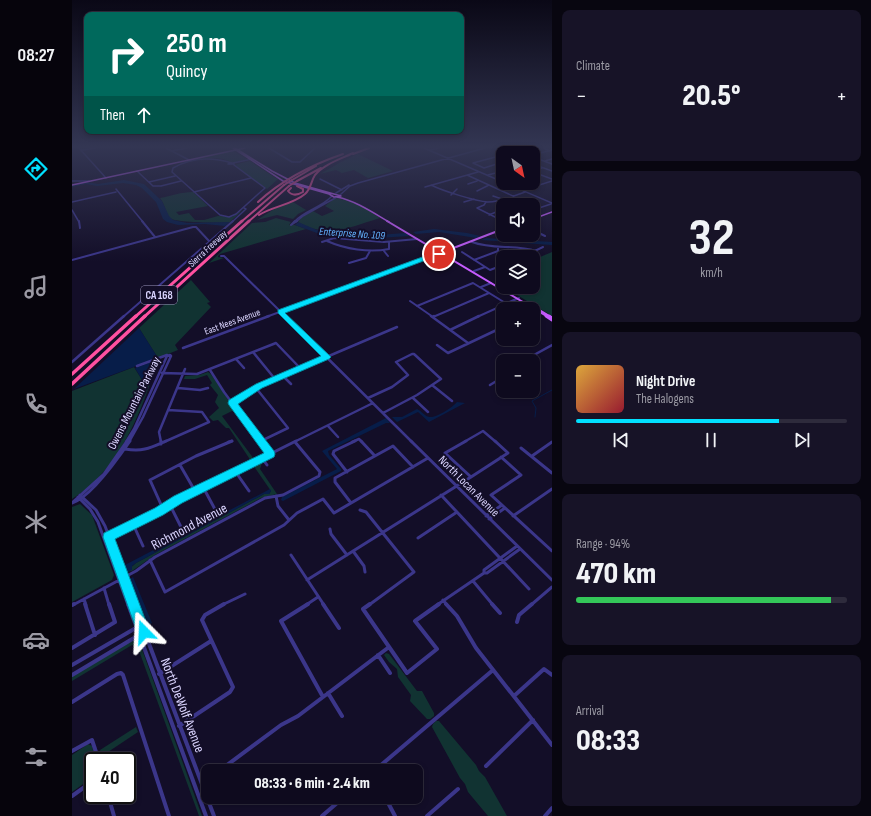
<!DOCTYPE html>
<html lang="en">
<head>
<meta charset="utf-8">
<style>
	:root { --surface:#0e0a1e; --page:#171327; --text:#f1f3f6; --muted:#9b9aa4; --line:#2e2b3c; --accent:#01e0ff }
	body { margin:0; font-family:"Sofia Sans Condensed",sans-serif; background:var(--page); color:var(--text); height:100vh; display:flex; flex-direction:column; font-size:15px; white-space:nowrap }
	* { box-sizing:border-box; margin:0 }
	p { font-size:13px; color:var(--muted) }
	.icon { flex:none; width:22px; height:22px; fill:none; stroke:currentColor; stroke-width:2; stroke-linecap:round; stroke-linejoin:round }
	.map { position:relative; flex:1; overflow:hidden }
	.side { display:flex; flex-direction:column; gap:10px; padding:10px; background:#080610; width:319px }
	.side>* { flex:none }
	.banner { position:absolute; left:12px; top:12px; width:380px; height:122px; border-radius:8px; box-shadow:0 2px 6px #0003,0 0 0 1px var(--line); background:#00695c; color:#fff; overflow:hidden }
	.needle { width:26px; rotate:147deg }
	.buttons { position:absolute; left:424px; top:146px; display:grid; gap:8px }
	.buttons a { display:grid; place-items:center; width:44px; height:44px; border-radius:8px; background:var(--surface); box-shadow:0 2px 6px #0003,0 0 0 1px var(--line); font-size:20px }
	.speed { position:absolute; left:12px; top:752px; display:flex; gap:8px; font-size:20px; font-weight:700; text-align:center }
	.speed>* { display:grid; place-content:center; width:52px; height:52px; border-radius:50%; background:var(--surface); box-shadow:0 2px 6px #0003,0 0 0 1px var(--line); line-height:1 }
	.speed .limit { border:2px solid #111; border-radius:6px; background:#fff; color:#111 }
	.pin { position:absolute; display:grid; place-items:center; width:34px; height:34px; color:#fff; margin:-17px; border:2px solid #fff; border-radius:50%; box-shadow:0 1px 4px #0007 }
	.me { position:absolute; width:44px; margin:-22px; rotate:339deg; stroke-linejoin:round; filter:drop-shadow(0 0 3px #0008) }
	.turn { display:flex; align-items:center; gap:14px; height:84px; padding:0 16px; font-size:18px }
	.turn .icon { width:52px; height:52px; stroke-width:2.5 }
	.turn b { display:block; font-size:28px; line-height:34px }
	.then { display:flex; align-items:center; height:38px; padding:0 16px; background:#0003; gap:8px; font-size:15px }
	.big { font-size:30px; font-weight:800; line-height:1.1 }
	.side .tile { flex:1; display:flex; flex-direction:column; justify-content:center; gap:6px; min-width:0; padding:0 14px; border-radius:8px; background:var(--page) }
	.side .dial { align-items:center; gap:0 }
	.dial b { font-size:52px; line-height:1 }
	.song { display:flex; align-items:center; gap:12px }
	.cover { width:48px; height:48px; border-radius:6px; background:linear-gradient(135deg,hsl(40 70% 55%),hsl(350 70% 35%)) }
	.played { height:4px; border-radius:2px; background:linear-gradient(90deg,var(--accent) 75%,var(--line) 75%) }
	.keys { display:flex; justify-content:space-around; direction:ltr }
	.heat { display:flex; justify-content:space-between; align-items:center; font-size:22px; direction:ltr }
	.charge { height:6px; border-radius:3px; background:linear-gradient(90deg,#34c759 94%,var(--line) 0) }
	.trip { position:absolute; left:129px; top:764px; width:222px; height:40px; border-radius:8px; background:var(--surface); box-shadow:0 2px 6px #0003,0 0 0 1px var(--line); font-weight:800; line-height:40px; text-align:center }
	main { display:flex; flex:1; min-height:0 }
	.tab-bar { display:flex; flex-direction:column; width:72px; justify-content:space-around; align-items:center; background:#06040c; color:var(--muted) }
	.tab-bar .icon { width:28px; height:28px }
	.tab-bar .active { color:var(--accent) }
	.tab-bar b { font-size:18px; color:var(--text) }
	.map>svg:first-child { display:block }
</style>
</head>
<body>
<main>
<nav class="tab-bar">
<b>08:27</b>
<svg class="icon active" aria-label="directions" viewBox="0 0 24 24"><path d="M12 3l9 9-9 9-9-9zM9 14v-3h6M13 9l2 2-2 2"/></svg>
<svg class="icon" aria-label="music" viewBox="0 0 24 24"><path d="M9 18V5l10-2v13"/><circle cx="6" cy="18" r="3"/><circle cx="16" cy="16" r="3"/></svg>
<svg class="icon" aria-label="phone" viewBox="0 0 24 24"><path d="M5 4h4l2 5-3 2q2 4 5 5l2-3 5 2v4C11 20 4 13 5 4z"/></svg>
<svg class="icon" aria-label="climate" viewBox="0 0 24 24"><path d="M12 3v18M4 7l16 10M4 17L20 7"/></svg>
<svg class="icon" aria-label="car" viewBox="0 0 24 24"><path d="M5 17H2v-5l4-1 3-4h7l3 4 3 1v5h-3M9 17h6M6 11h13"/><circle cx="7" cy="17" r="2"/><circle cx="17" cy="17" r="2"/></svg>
<svg class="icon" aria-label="filters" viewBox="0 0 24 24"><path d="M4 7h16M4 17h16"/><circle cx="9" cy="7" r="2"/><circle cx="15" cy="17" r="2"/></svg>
</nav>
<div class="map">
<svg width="480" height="816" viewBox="0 0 480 816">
	<rect width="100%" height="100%" fill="#130e28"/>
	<path fill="#113332" d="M161 151 175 159 162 163 151 159 143 158 120 160Z
		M286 154 321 171 296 178 282 170 270 173 264 170 248 174 269 162Z
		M178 161 202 177 206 179 195 189 162 165Z
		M121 192 136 206 104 212 107 215 117 213 123 220H132L146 216 160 217 172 209 158 222C150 223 103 223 98 218 94 214 93 204 88 198 99 196 109 192 121 192Z
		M266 198 288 205 308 218C278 227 256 239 226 222L230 217 241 211 250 216 262 211 253 206 262 199Z
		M221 202 234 210 226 214 221 219 205 215 185 220 204 208Z
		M204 218 219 222 217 225H223L234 229 148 254 146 256V257L152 258 137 263 180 223 193 222Z
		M480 252V316L432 287H461V260Z
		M119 280 138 302 135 303 139 307 103 345 106 350 86 358 67 328Z
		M62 367 72 383 78 384C63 427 41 474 0 499V391Z
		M136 372C140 373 157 401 162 407V410L150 416 182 459 179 461 157 428H154L146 420 141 421 137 417 147 408 143 402 146 395 138 385 140 383 135 375 123 379H112L113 376 127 375Z
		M187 462 190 463 188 469 205 494 189 498 83 555 60 571 53 572 41 539 42 538 55 571 64 563 192 494H197L199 491 181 465Z
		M8 504 20 515 42 575 40 580 0 602V507Z
		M63 639 67 641 130 816H127L66 648 60 645 0 681V676Z
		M314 653 317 654 345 691H350L362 713V716L358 719H355L338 701 339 695 326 677 325 669 317 662 312 655Z
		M364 721H367L404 765 407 771 413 777 435 816H416L396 792 393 784 388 778 360 727 361 724Z
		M64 727 66 732 30 756 28 750Z
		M16 744 20 746 24 761H21V777L0 792V755Z"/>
	<path fill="#071d49" d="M52 180 72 184 90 201 97 216 101 220 115 223 158 222 153 226 133 224 106 225 95 222 91 219 84 202 70 188 64 185 51 183 25 186 14 184 0 187V185L15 182 26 184Z
		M226 222 245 230 306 235 333 233 338 236 305 238 245 233 223 225Z
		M362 229 395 233 408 236 404 238 367 232 344 234 341 232Z
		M414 238 480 242V245L409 240Z
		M67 328 86 358 2 389Z
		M85 360 89 361 78 384 72 383 63 368Z
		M385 402 393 403 357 422 346 412 325 422 320 417H330L345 409C350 411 353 417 358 417 365 418 382 406 385 402Z
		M314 418 318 423H314L256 451 257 455 269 469V471L211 501 209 500 210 497 265 469 250 451Z
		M198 489 199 491 197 494H192L64 563 60 566V570L55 572 53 565Z
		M61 577 80 623 76 625 58 579Z"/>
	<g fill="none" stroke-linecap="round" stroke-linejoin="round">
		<path stroke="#071d49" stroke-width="1" d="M463 417 464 408 460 401 480 390"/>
		<path stroke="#3b368a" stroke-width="1.5" d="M7 148 34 178
			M51 148H53
			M94 148 119 161
			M197 148 220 162H228L243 148
			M352 148 431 182
			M471 148 478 151
			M10 150 24 148
			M358 150 367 148
			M99 151 115 148
			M430 152 433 153
			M461 155 480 150
			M461 157 480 164
			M473 161 480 159
			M160 163C140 157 120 157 101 168L100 172 148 215 157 217 164 214 193 188 162 165
			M160 163 162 164H156Z
			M161 163 180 159
			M401 163 412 168 431 162
			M401 163 431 155
			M461 164 480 171
			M65 171 81 186H89L109 181
			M461 171 470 168
			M461 172 480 179
			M395 175 454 202
			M416 175 431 171
			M248 179 270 190
			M0 181H17
			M77 182 103 176
			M433 183 480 203
			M446 183 458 188 480 181
			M396 184 405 181
			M359 185C371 191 403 201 416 202 428 202 442 196 453 192
			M353 187 406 172
			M44 189 71 222
			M405 191 417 185
			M122 192 179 178
			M264 193 277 185
			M268 195 278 186 286 183 413 148
			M379 195 385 189
			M421 196 430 199
			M0 202 44 192
			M392 202 402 199
			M444 205 453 202
			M405 208 425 218
			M405 208 412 205 414 202
			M0 210 7 222
			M461 210 479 204
			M461 211 468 215
			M417 215 431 209
			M160 222 174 209 172 208
			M222 222C232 210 249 208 260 196
			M224 222 231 216 265 197"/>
		<path stroke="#3b368a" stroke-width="2" d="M7 221 8 228
			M70 221 83 237
			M223 221 219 225 225 221
			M461 230 473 236
			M255 241C273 249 297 253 317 249V242
			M250 242 262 238 312 242 345 239
			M400 242C421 250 443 244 464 251
			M312 251 316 256
			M390 252 418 270 431 265
			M149 256H152L214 317
			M450 257 471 247
			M0 260 121 227H124L137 241
			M402 260 426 251V248
			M277 263 294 258 298 251
			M402 271 413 267
			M409 287 419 283
			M338 301 361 317
			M435 303 444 299
			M345 306 401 283 443 309
			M51 317 161 221
			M194 317 369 253
			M361 317 417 293
			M405 317 447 298"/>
		<path stroke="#3b368a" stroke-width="2.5" d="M213 316 340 442
			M359 316 396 343
			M361 317 362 316
			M378 330 407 316
			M365 345 376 353 431 327
			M111 348 197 316
			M181 352 203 379
			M164 359 172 368
			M451 361 480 345
			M0 362 52 316
			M65 366 95 355
			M138 370 152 392 189 442
			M90 373 125 374 204 343 228 368
			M211 376 219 384
			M360 385 380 401
			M418 385 431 377
			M106 388 128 390 136 388
			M184 388 216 428 189 441
			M296 398 320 387 336 375 324 362 340 354H342L369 379 345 395 311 413
			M341 398 356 412
			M161 403 191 384 325 327
			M256 426 266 437
			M54 442 62 429 95 356 98 355
			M57 442 71 417 99 356 98 355
			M89 442 87 432 113 369
			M92 442 137 422 130 412 96 410
			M156 442 160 441
			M222 442 301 403
			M280 442 287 439 290 442
			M392 442 411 431 424 442"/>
		<path stroke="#3b368a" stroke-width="3" d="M89 441V444
			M188 441 198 454
			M289 441 303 456
			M339 441 480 580
			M394 441 373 453 399 477
			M449 448 480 473
			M53 449C71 452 78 448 94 441
			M460 456 480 442
			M429 457 449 475 419 495 480 551
			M190 458 195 465
			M108 465 123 491
			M163 471 177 491
			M275 472 261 454 262 451 283 441
			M399 477 436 453 423 441
			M8 495 24 510 33 526 63 605
			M369 495 457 589
			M204 496 206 506 217 520
			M6 497 18 509 26 522 56 605
			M1 502 32 474 55 441
			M0 503C18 498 47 457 58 441
			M279 503 263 482V478L321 446 341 467
			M98 505 110 529 115 530 145 513 131 487
			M91 509 78 480 124 456 160 441
			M288 510 294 512 342 572 297 605
			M414 516 430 505
			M441 516 480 489
			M417 519 433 508
			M61 524 71 546
			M258 529 259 534 275 555
			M36 537 106 500 224 441
			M346 538 385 512
			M281 551 292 566 293 572
			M219 555 252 605
			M78 560 93 592 212 525 225 513 251 499 262 513 356 458
			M412 573H415L448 549
			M235 580 399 477
			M401 581 421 605
			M32 588 37 605
			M12 599 14 605
			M371 600 375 605
			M1 605 64 571 83 557 193 498 211 495 247 476 248 472 223 442
			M150 605 173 594
			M234 605 246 597
			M365 605 412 573V570L445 546
			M459 605 480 587"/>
		<path stroke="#3b368a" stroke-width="4" d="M13 604 23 635
			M56 604 134 816
			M62 604 142 816
			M236 604 209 621 251 697
			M251 604 267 628
			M298 604 291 609 335 673 365 649 343 621 367 604
			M374 604 385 616 404 648 480 745
			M420 604 428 613
			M0 605 2 604
			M445 622 447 615 460 604
			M0 648 43 622 37 604
			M306 655 318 673
			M0 665 69 625
			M87 674 139 641
			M0 675 72 632
			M256 693 270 716
			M442 696 472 669 480 675
			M0 702 45 674 49 673 51 675 97 816
			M107 726 158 692 161 687 130 620 133 615 152 604
			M0 751 20 740 27 761
			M414 766 461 720
			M147 771 209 725 226 716 317 647
			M302 771 421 670
			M130 784 136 779
			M36 795 42 816
			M0 796 21 781
			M313 797 323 816
			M250 816 272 797
			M355 816 386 789
			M473 816 480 808"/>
		<path stroke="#c65cff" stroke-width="1.5" d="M161 148 211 181 257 194 262 197 269 196 223 183 200 171 163 148
			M0 185 173 148
			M265 197C284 201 300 212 317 222
			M461 219 480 212"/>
		<path stroke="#c65cff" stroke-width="2" d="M315 221 476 317
			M371 252 431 229
			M461 306 479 317"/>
		<path stroke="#c65cff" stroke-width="3" d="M474 316 480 320
			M477 316 480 318"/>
		<path stroke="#ff50a0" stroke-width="2" d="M281 154 297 148
			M220 180 244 166
			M225 181 249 168
			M219 188 216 191C220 196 226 195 231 192V189L225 186
			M186 202C211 179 239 165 271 154
			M187 215C201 206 220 205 233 194 239 189 239 181 243 175 252 164 269 159 281 153
			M169 222 212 185
			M176 222 217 186"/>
		<path stroke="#ff50a0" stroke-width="3" d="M63 317 170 221
			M72 317 177 221"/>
		<path stroke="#ff50a0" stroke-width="3.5" d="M0 374 64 316
			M0 384 73 316"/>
		<path stroke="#ff50a0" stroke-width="2" d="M212 185 220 180
			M217 186 225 181"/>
	</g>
	<linearGradient id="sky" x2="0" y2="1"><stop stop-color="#0a0816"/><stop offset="0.56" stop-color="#333653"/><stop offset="1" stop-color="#333653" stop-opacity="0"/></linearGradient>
	<rect width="480" height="262" fill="url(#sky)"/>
	<path fill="#01e0ff" stroke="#0192a6" d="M364 252 370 254 213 313 259 357 257 359 190 388 166 404 202 451 203 454 202 457 110 503 91 515 43 539 78 632 76 637 72 639 67 637 31 537 32 533 83 508 102 496 192 453 157 405 156 403 157 400 184 384 249 356 206 313V310Z"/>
	<g text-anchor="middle" stroke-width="4" stroke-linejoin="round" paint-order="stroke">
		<g font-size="10" fill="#dbd5ff" stroke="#130e28">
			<text transform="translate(135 248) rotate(-43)" y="4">Sierra Freeway</text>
			<text transform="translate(160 321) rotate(-20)" y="4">East Nees Avenue</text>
		</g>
		<g font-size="11" font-style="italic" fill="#63b3ff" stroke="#130e28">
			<text transform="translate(280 233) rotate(4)" y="4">Enterprise No. 109</text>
		</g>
		<rect fill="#130e28" stroke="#9f99be" stroke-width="1" x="69" y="286" width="36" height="18" rx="3"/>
		<g font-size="11" font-weight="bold" fill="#dbd5ff">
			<text x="87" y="299">CA 168</text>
		</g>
		<g font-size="12" fill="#dbd5ff" stroke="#130e28">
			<text transform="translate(62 403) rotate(-63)" y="4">Owens Mountain Parkway</text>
			<text transform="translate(397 486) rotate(45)" y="4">North Locan Avenue</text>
		</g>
		<g font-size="14" fill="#dbd5ff" stroke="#130e28">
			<text transform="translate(117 526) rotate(-28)" y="5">Richmond Avenue</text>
			<text transform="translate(111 705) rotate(69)" y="5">North DeWolf Avenue</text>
		</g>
	</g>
</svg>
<div class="buttons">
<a><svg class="needle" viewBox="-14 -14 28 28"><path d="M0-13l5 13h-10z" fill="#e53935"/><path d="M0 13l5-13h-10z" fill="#9b9aa4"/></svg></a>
<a><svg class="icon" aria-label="sound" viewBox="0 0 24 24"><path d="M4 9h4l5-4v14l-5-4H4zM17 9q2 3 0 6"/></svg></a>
<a><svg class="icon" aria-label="layers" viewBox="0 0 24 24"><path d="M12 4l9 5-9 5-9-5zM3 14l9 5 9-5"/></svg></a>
<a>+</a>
<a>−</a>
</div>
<div class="speed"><div class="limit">40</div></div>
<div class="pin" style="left:367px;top:254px;background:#d93025"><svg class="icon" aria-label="arrive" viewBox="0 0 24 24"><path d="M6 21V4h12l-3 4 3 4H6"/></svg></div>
<svg class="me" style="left:72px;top:632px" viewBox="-20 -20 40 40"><path d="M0-17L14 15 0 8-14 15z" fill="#01e0ff" stroke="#fff" stroke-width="4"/></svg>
<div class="trip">08:33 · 6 min · 2.4 km</div>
<div class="banner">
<div class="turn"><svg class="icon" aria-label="right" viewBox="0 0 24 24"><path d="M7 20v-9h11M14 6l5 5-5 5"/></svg><div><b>250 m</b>Quincy</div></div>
<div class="then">Then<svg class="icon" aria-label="ahead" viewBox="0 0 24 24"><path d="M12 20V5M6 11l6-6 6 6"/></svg></div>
</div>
</div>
<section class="side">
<div class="tile"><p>Climate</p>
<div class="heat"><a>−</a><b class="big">20.5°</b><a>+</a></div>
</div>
<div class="tile dial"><b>32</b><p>km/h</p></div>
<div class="tile">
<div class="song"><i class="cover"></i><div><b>Night Drive</b><p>The Halogens</p></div></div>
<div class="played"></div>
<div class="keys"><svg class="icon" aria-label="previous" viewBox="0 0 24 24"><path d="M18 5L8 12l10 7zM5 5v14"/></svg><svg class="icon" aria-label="pause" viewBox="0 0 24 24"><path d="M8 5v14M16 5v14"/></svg><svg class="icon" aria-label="next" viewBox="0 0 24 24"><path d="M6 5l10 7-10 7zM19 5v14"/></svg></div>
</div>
<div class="tile"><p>Range · 94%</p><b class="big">470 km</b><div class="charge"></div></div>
<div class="tile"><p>Arrival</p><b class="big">08:33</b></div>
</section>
</main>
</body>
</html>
